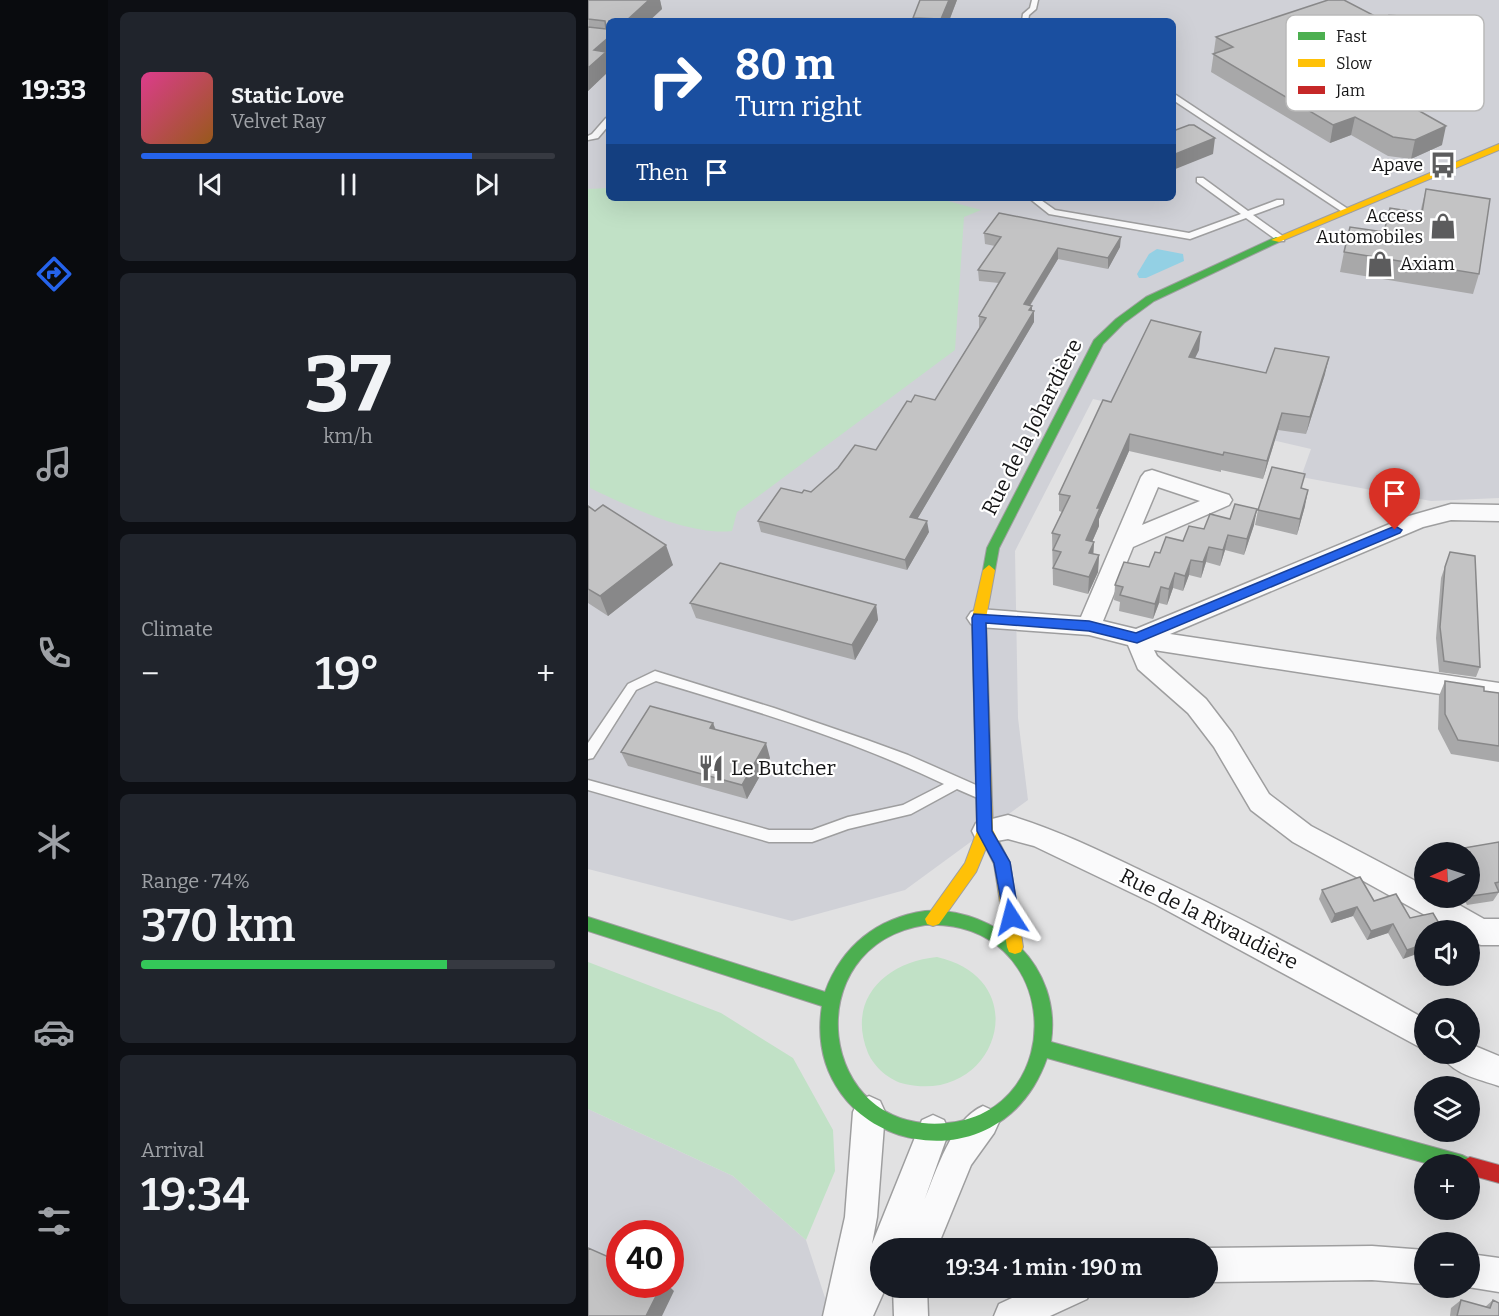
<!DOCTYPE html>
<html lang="en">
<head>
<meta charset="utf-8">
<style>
	:root { --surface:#171b24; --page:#20242c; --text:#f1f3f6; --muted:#9ea1a6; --line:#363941; --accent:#2563eb }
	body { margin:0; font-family:Bitter,serif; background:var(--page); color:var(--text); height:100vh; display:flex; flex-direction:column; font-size:22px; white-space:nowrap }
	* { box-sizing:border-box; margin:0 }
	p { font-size:20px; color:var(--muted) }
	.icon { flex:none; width:33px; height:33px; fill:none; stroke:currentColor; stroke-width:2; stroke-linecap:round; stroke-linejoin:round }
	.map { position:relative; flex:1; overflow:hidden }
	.sheet { display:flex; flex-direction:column; gap:12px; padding:12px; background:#0d0f14; width:480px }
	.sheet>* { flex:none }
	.hud { position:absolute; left:18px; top:18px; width:570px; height:183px; border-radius:9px; box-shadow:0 6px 24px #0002; background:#1a4fa0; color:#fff; overflow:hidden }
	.needle { width:39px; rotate:267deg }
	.tools { position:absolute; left:826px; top:842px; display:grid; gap:12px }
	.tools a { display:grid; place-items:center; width:66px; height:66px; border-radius:50%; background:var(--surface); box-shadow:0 6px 24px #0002; font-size:30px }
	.speed { position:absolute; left:18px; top:1220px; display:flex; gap:12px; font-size:30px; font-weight:700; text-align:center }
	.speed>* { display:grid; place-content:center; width:78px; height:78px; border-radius:50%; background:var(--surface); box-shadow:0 6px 24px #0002; line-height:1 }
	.speed .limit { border:9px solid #d22; background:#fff; color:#111 }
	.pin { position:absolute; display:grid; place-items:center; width:51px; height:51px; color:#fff; margin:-62px -26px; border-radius:50% 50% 50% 0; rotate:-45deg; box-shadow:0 0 6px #0007 }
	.pin .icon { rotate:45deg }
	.me { position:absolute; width:66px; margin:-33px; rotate:351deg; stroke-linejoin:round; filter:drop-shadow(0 0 4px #0008) }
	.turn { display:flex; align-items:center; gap:21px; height:126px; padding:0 30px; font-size:27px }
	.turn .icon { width:78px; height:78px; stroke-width:2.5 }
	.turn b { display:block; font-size:42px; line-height:51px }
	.then { display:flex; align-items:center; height:57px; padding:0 30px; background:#0003; gap:12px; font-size:22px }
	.big { font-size:45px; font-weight:600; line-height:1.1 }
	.sheet .card { flex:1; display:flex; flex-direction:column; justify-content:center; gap:9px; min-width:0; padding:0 21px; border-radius:9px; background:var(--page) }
	.sheet .dial { align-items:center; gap:0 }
	.dial b { font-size:78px; line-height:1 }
	.song { display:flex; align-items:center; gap:18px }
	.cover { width:72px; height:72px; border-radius:9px; background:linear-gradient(135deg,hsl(330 70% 55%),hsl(30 70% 35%)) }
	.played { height:6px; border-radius:3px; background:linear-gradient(90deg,var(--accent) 80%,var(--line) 80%) }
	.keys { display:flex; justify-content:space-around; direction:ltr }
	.heat { display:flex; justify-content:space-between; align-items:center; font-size:33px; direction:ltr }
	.charge { height:9px; border-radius:4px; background:linear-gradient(90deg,#34c759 74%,var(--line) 0) }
	.trip { position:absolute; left:282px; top:1238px; width:348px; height:60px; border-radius:30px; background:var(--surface); box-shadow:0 6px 24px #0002; font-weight:600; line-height:60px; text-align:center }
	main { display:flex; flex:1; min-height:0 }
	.tab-bar { display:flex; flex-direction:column; width:108px; justify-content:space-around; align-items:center; background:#090b0e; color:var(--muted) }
	.tab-bar .icon { width:42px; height:42px }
	.tab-bar .current { color:var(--accent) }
	.tab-bar b { font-size:27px; color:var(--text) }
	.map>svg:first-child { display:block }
</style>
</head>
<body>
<main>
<nav class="tab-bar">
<b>19:33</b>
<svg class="icon current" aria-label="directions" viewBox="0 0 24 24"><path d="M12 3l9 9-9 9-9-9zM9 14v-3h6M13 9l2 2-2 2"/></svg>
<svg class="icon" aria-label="music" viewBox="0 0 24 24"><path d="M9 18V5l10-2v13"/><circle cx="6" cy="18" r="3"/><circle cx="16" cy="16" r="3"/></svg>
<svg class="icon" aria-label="phone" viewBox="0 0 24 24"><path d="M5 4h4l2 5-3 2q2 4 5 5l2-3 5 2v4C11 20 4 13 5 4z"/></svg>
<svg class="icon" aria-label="climate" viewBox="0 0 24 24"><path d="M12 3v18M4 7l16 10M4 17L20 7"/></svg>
<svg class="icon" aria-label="car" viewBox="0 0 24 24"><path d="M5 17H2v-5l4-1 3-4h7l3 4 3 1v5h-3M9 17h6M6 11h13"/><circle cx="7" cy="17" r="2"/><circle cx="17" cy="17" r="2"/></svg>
<svg class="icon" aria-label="filters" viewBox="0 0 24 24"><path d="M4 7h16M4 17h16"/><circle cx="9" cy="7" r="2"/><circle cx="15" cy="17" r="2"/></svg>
</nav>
<section class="sheet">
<div class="card">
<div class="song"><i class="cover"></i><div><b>Static Love</b><p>Velvet Ray</p></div></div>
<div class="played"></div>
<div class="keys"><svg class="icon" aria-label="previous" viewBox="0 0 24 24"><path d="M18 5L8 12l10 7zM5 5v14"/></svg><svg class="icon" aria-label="pause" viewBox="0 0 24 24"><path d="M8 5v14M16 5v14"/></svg><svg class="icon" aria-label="next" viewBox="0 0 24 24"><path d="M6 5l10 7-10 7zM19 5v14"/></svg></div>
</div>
<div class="card dial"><b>37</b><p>km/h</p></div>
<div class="card"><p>Climate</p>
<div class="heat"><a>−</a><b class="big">19°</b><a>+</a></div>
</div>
<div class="card"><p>Range · 74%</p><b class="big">370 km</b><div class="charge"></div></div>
<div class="card"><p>Arrival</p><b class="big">19:34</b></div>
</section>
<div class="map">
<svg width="911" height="1316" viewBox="0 0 911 1316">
	<rect width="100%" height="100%" fill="#e1e1e2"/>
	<path fill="#d0d1d7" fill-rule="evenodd" d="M0 0H911V498L843 501 713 477 723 449 505 399 427 551 430 718 440 800 317 890 204 921 0 869ZM21 21H585V198H21Z
		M0 1109 145 1176 218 1240 243 1316H0ZM32 1233H82V1284H32Z"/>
	<path fill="#c1e1c6" d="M21 188V198H349L393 210 376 217 367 350 149 512 144 531C101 536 40 506 2 488L0 189Z
		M349 957C450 980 408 1105 317 1084 302 1081 286 1067 280 1053 258 999 298 962 349 957Z
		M0 962 133 1013 205 1058 245 1130 247 1171 218 1240 145 1176 0 1109Z"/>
	<path fill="#93d0e4" d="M569 249 595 254 596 261 558 278H551L549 274 561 254Z"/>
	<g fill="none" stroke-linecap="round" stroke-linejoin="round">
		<g stroke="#9e9e9f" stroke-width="3">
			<path id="lane" d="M444 0H450L448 9 441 15 440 21H434L435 14 442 8Z
				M585 95H588L763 211 756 213 585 100Z
				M18 118H21V125L10 138 0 140V136L4 134Z
				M609 178H615L660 211 689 200H695V204L665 215 696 237V241H690L658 218 602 239 461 214 441 198H450L467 210 601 233 653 214 609 182Z
				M67 671 186 708 279 740 320 755 397 789 399 793 397 797 392 799 369 789 323 814 260 829 224 842H181L0 790V780L181 830H224L260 817 315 805 356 784C264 740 166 710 68 681L48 690 5 758 0 759V743L40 684Z"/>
		</g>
		<g stroke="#9e9e9f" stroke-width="3">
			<path id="street" d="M564 470 641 495 644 500 641 505 545 547 515 621 548 629 821 516 863 504 911 505V521L863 520 835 527 582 634 911 683V703L566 650 569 656 618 699 644 733 681 794 723 826 837 886V897H857L896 919H911V945H893L883 941 882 930H864L705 842 663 810 626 747 600 713 550 669 540 645 501 635 391 627 383 624 379 618 383 612 391 609 493 617 553 477 557 472ZM570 487 612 501 554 525Z
				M420 815C467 829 510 850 554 871 651 916 744 967 837 1019V1050L567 904 446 846 420 839 397 843 388 839 384 831 388 823Z
				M882 1044 911 1056V1086C891 1079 862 1074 853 1053H882Z
				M281 1096 292 1101 297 1112 289 1217 284 1244 334 1120 345 1115 356 1120 361 1131 336 1201C348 1172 364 1119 395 1106L406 1111 411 1122 406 1133 383 1165 349 1248H292V1287H298L285 1316H235L257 1217 265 1112 270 1101Z
				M784 1246 837 1250V1284L784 1280 620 1282V1248Z
				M882 1254 911 1258V1292L880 1287H882Z
				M305 1287H339L340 1316H306Z
				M448 1287H504L499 1299 462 1316H406L411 1304Z"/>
		</g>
		<g stroke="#9e9e9f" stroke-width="2">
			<path id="fast" d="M688 237 691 238V242L566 301 536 323 515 344 411 548 407 570 401 575 397 573 395 570 399 548 506 340 528 319 558 297Z
				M337 911C411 907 474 967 463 1042L874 1155 880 1158 883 1164 882 1166V1164H841L459 1058C410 1198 212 1147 234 1006L0 931V917L237 992C254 946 289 918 337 911ZM337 925C474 918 484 1111 359 1123 229 1136 207 945 337 925Z"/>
		</g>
		<g stroke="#9e9e9f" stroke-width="2">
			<path id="slow" d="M911 144V150L691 242 683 240Z
				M401 565 407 570 398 618 405 830 422 863 435 947 433 952 427 954 421 952 419 947 406 864 398 848 388 872 351 924 345 926 339 924 337 919 377 863 389 831 384 618 395 570Z"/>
		</g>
		<g stroke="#9e9e9f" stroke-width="2">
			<path id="jam" d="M882 1157 911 1165V1183L882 1175V1164H874L876 1160Z"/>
		</g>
		<use href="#lane" fill="#fafafb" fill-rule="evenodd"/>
		<use href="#street" fill="#fafafb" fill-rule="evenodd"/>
		<use href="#fast" fill="#4caf50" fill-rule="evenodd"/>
		<use href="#slow" fill="#ffc107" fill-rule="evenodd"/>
		<use href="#jam" fill="#c62828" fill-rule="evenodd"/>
	</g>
	<path fill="#a8a8a9" d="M0 0H72L74 9 20 60 21 71 0 91Z
		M369 0 361 21H325V18Z
		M801 15 830 56 819 60 858 81 854 100 829 110 854 145 823 159 800 156 763 135 742 143 623 72 628 37 799 22Z
		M838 189 891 274 885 294 752 272 756 252 796 232 832 213Z
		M396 233 532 247 520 269 470 259 442 306 444 311H446V322L329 519 341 532 319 570 173 532 170 521 214 493 223 492 288 450 323 402 347 400 392 327H391V316L411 283 391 281 390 270 407 246 397 244Z
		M611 350 607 358 678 373 737 374 718 434 690 430 675 479 633 470V472L541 451 511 519V526L504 542H506L505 554 511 555 510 572 500 594 465 585 464 533 474 512 471 511V494L523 402Z
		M714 488 717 506 709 535 667 525 670 510Z
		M0 506 85 565 20 616 0 603Z
		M666 525 656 555 637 550 632 566 618 562 613 578 601 575 595 591 585 588 579 605 571 603 565 619 531 611 532 602 526 600 527 585 561 567 572 553 616 529Z
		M862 552 892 667 888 677 851 672 848 638 853 578Z
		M102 603 288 605 290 620 267 660 108 618Z
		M857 681 896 691 911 693V762L863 754 850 729 851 696Z
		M125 723 128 730 182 758 159 799 40 766 33 752Z
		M911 842V892L905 901 879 905 875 897H882V852H863L864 850Z
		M734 890 786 901 822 918 845 913 815 959 800 933 779 940 765 916 743 923 731 899Z
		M873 1300 897 1307 905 1300 911 1316H862L863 1308Z"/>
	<path fill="#888889" d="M61 0H72L74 9 61 21H38Z
		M361 0H369L361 21H353V19Z
		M21 37V59L20 60 21 71 0 91V68L6 50Z
		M834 38 830 56 797 69 801 51Z
		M858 81 854 100 807 119 812 100Z
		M767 117 763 135 742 143 745 125Z
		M858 126 854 145 823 159 827 140Z
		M627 138 625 154 585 170V155Z
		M533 237 532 247 520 269V258Z
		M470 248V259L436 315V304Z
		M444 306V315L446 311V322L324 528 322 517Z
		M613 332 611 350 599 374 601 357Z
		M741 357 737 374 718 434 722 417Z
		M694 413 690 430 675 479 679 461Z
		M542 434 541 451 511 519V526L497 558 498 540 509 508Z
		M720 490 717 506 709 535 712 519Z
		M669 509 666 525 656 555 659 539Z
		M339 521 341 532 319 570 317 560Z
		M640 535 637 550 632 566 635 550Z
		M506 542 505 560 501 553Z
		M78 545 85 565 20 616 12 596Z
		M621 547 618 562 613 578 615 562Z
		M511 555 510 572 500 594 501 577Z
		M603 560 601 575 595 591 597 576Z
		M587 573 585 588 579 605 581 589Z
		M573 587 571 603 565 619 567 604Z
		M288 605 290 620 267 660 264 645Z
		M125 723 130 737 122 728Z
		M178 743 182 758 159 799 154 785Z
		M769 907 765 916 743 923 747 914Z
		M805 924 800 933 779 940 783 931Z
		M837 944V951L815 959 819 950Z
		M74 1284H79L86 1291 74 1316H58Z"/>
	<path fill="#c3c3c4" stroke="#888889" stroke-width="1.5" d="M0 0H61L38 21H21V37L6 50 18 52 0 68V27L18 29 17 21 0 19Z
		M332 0H361L353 19 325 18Z
		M740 0H756L802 24 801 15 834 18V38L801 51 858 81 812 100 858 126 827 140 805 137 767 117 745 125 625 54 645 47 628 37Z
		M601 125H606L627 138 585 155V131Z
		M838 189 902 199 891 274 756 252 762 227 796 232 802 208 834 213Z
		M411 213 533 237 520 258 470 248 436 304 444 306 441 310 446 311 322 517 339 521 317 560 170 521 193 488 214 493 216 490 223 492 250 468 267 445 288 450 319 401 323 402 327 395 347 400 398 318 391 316 417 273 390 270 413 237 396 233Z
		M563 320 613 332 601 357 678 373 687 348 741 357 722 417 694 413 679 461 636 452 635 455 542 434 509 508H512L498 540 506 542 501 553 511 555 501 577 465 568 473 552 465 550 472 535 464 533 482 496 471 494 515 400 523 402Z
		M684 467 717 474 713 488 720 490 712 519 670 510Z
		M647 504 669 509 659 539 640 535 635 550 621 547 615 562 603 560 597 576 587 573 581 589 573 587 567 604 532 595 535 587 527 585 536 562 561 567 567 552 572 553 578 537 595 541 601 526 616 529 622 514 642 519Z
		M15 505 78 545 12 596 0 589V506L7 511Z
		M862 552 887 556 892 667 856 661 852 627 857 567Z
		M132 563 288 605 264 645 102 603Z
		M857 681 896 687V691L911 693V746L870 740 857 714Z
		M62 706 125 723 122 728 178 743 154 785 33 752Z
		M911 842V882L907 883 911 892 884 896 882 891V852H865L864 850Z
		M772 877 786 901 808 894 822 918 845 913 855 930H837V944L819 950 805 924 783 931 769 907 747 914 734 890Z
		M0 1248 32 1262V1284H74L58 1316H0Z
		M873 1300 902 1308 905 1300 911 1303V1316H869Z"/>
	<path fill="#2563eb" stroke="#184099" stroke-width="1.5" d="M807 526 814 530 812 533 549 643 501 631 398 623 404 831 422 862 431 917 428 922 423 924 417 922 406 863 389 831 384 618 386 614 501 621 548 633Z"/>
	<defs>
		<g id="bus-bare" transform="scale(2.07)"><path d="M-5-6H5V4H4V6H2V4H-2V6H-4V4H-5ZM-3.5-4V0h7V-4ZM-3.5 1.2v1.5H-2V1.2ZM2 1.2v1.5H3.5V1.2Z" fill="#5c5c5d" stroke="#fff" stroke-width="2.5" paint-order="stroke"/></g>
		<g id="shop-bare" transform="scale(2.07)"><path d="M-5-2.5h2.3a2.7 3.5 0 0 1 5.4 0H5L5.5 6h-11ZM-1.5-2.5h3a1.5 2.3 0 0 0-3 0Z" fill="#5c5c5d" stroke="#fff" stroke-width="2.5" paint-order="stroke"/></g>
		<g id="restaurant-bare" transform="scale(2.07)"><path d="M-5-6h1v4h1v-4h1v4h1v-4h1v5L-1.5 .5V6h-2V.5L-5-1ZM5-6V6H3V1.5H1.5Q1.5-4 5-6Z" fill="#5c5c5d" stroke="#fff" stroke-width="2.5" paint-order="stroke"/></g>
	</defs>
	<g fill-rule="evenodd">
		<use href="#bus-bare" x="855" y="165"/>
		<use href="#shop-bare" x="855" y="226"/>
		<use href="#shop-bare" x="792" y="264"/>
		<use href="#restaurant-bare" x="123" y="768"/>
	</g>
	<g text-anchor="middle" stroke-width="4.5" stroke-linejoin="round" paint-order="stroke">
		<g font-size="18" fill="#151516" stroke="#fff" text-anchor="end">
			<text x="835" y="171">Apave</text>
			<text x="835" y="222">Access<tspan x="835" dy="21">Automobiles</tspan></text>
			<text x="812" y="270" text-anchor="start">Axiam</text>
		</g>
		<g font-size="21" fill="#151516" stroke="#fff">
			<text transform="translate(444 427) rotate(-63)" y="7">Rue de la Johardière</text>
			<text transform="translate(621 919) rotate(27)" y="7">Rue de la Rivaudière</text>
		</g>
		<g font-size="21" fill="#151516" stroke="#fff" text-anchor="start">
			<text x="143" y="775">Le Butcher</text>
		</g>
	</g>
	<rect x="698" y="15" width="198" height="96" rx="9" fill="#fff" stroke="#b9b9b9" stroke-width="1.5"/>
	<rect x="710" y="32" width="27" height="8" fill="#4caf50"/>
	<rect x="710" y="59" width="27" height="8" fill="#ffc107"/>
	<rect x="710" y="86" width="27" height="8" fill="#c62828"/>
	<g font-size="16" fill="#151516">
		<text x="748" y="42">Fast</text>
		<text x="748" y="69">Slow</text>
		<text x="748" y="96">Jam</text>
	</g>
</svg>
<div class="tools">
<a><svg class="needle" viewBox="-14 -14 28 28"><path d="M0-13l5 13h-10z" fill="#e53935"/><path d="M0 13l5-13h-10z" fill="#9ea1a6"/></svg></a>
<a><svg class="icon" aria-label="sound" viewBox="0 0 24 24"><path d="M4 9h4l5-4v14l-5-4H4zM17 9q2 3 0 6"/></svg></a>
<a><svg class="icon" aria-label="search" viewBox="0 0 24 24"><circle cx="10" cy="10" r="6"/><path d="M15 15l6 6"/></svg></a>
<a><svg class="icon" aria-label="layers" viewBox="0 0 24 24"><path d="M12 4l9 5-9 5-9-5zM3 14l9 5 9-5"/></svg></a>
<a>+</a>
<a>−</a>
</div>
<div class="speed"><div class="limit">40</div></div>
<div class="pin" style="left:807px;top:530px;background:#d93025"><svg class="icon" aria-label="arrive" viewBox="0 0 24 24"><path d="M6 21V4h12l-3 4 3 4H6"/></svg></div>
<svg class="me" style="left:423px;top:917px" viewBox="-20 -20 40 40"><path d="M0-17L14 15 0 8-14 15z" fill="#2563eb" stroke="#fff" stroke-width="4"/></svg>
<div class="trip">19:34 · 1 min · 190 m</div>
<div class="hud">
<div class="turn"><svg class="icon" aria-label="right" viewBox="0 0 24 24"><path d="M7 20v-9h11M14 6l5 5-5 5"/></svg><div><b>80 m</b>Turn right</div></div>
<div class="then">Then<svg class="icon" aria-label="arrive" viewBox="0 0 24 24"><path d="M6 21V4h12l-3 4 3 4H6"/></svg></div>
</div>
</div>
</main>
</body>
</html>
